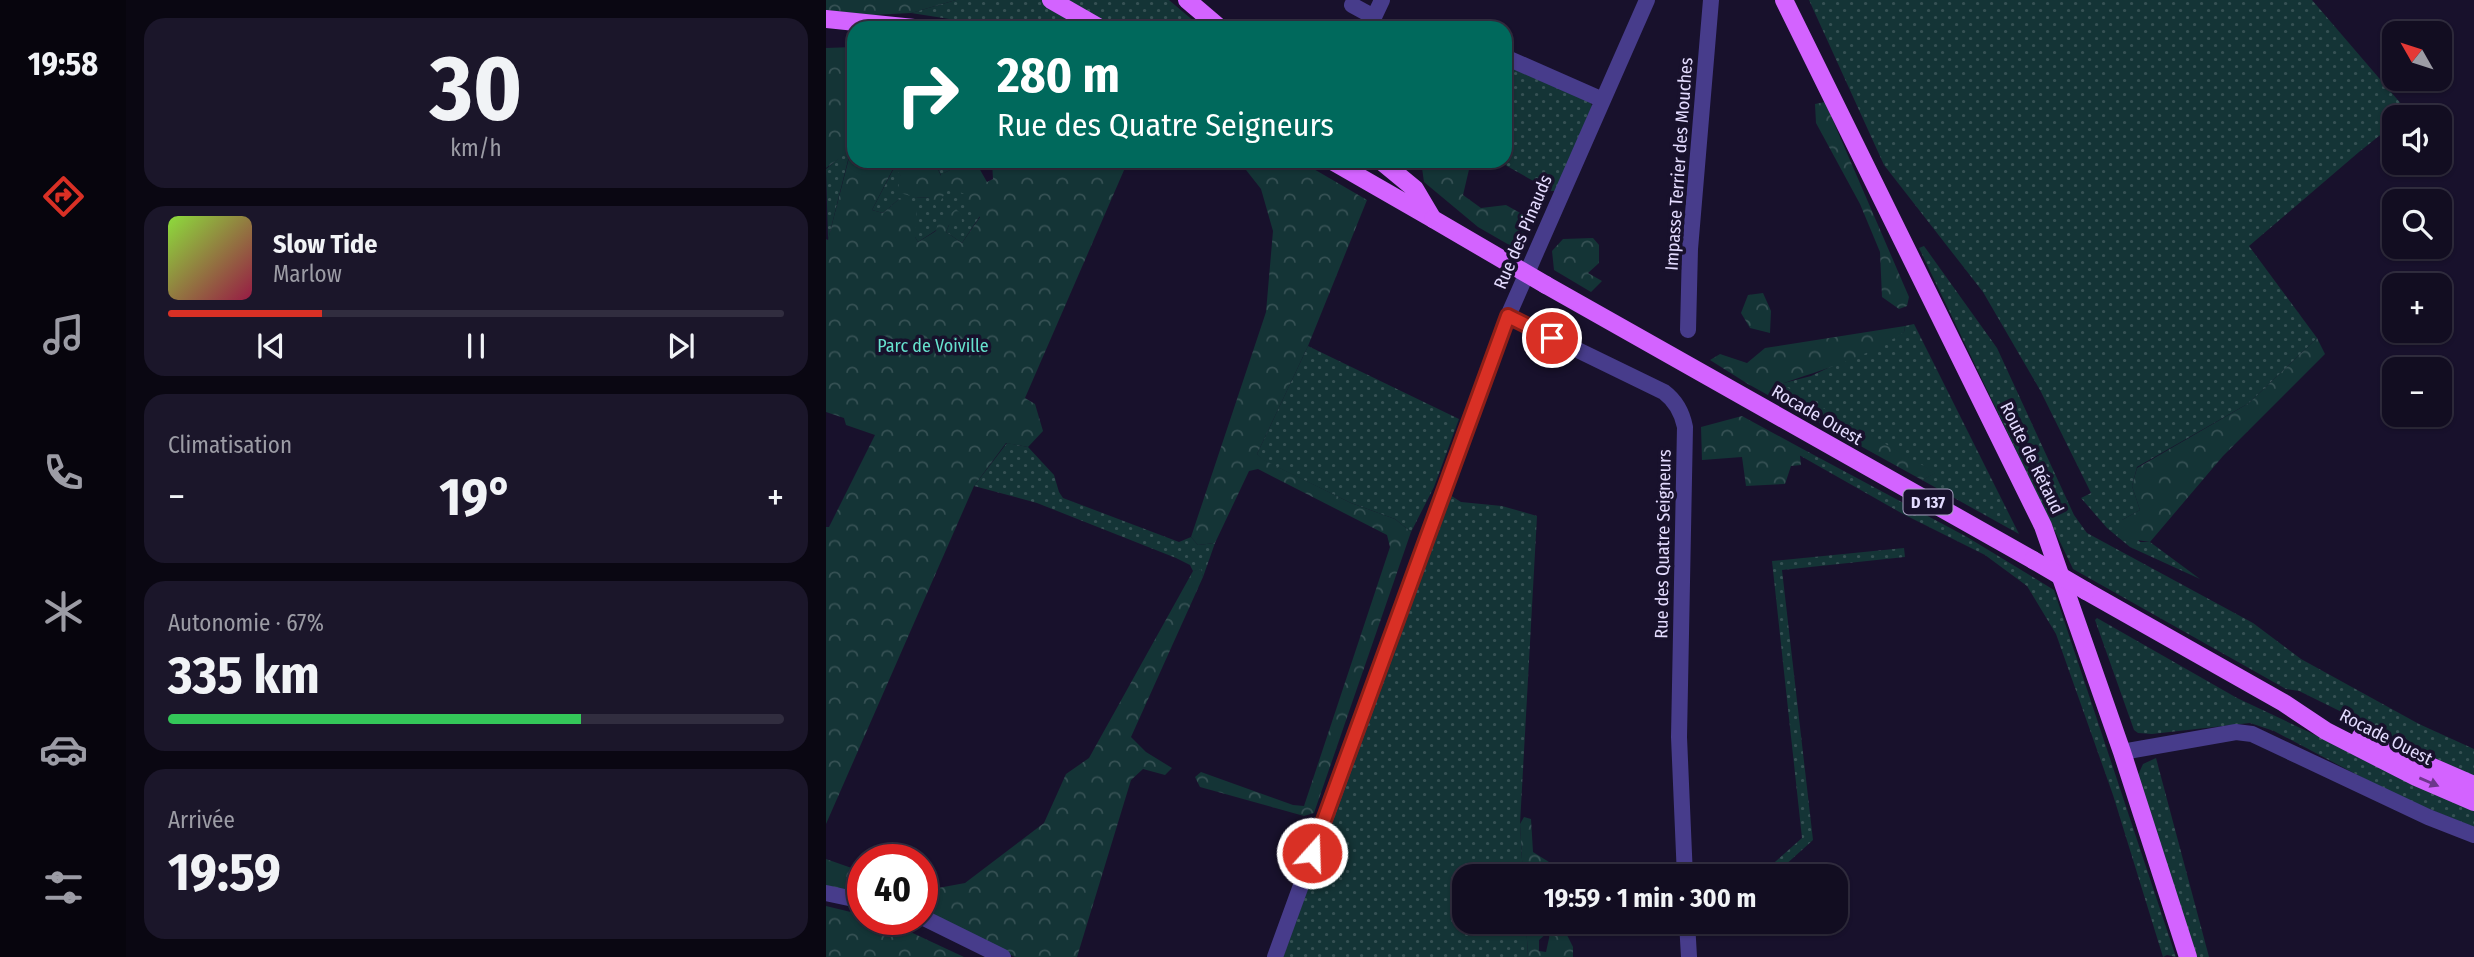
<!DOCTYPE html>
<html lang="fr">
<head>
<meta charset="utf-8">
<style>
	:root { --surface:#120d21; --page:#1b162a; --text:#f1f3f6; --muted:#9c9ca5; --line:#312d3f; --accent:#d93025 }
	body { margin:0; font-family:"Fira Sans Condensed",sans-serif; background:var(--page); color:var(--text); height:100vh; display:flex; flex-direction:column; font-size:26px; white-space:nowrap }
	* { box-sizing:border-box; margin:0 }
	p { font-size:23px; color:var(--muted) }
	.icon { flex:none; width:38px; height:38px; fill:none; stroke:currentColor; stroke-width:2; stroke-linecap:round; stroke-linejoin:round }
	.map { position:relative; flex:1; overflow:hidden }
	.sheet { display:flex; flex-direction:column; gap:18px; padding:18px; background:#0a0712; width:700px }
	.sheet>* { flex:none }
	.top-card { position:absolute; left:21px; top:21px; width:665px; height:147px; border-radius:21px; box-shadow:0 2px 5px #0004,0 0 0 2px var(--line); background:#00695c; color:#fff; overflow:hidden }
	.needle { width:46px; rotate:309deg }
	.buttons { position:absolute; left:1556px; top:21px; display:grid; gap:14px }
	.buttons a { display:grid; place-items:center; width:70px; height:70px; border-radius:14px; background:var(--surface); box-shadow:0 2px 5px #0004,0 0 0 2px var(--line); font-size:35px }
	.speed { position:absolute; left:21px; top:844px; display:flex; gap:14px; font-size:35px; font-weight:700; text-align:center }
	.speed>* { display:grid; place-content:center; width:91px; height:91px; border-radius:50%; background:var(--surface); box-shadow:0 2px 5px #0004,0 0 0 2px var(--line); line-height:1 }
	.speed .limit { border:10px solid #d22; background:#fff; color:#111 }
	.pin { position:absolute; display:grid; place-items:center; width:60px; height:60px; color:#fff; margin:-30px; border:4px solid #fff; border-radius:50%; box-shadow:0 2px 7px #0007 }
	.me { position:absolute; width:77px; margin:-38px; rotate:20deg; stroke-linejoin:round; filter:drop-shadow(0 0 5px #0008) }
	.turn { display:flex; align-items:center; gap:24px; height:147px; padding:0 35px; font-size:32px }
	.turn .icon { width:91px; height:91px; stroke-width:2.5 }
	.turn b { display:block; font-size:49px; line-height:60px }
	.big { font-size:52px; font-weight:700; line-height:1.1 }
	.sheet .widget { flex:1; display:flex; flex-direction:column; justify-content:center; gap:10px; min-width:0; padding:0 24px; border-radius:21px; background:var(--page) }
	.sheet .dial { align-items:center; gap:0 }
	.dial b { font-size:91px; line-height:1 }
	.song { display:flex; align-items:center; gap:21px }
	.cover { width:84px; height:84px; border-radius:10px; background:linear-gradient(135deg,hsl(90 70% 55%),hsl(340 70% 35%)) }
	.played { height:7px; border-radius:4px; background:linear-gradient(90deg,var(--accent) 25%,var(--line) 25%) }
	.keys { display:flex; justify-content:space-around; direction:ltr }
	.heat { display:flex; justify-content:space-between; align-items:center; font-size:38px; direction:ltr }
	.charge { height:10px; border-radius:5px; background:linear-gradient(90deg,#34c759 67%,var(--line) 0) }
	.trip { position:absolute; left:626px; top:864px; width:396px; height:70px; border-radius:21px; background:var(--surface); box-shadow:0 2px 5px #0004,0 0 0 2px var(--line); font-weight:700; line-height:70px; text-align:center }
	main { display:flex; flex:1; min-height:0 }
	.menu { display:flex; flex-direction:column; width:126px; justify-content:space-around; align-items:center; background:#07050d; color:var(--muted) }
	.menu .icon { width:49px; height:49px }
	.menu .on { color:var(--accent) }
	.menu b { font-size:32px; color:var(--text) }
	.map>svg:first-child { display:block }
</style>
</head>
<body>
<main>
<nav class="menu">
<b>19:58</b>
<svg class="icon on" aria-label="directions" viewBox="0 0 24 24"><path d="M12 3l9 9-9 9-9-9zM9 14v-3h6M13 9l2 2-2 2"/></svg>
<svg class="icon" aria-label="music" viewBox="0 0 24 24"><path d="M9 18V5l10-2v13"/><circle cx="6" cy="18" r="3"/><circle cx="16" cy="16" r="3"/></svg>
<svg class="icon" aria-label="phone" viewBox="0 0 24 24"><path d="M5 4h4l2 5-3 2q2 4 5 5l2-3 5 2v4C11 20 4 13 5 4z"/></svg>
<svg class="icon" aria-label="climate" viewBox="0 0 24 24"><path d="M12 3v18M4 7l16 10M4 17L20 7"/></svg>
<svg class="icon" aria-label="car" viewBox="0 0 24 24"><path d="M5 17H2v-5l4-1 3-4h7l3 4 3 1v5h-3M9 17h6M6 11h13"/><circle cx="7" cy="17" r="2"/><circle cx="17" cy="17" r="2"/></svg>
<svg class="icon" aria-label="filters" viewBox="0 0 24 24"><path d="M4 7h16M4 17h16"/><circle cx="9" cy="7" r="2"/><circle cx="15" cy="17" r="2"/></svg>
</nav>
<section class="sheet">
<div class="widget dial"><b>30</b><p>km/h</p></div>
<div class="widget">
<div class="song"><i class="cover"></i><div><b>Slow Tide</b><p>Marlow</p></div></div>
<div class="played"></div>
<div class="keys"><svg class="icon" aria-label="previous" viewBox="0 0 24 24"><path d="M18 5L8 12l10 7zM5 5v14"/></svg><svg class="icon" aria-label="pause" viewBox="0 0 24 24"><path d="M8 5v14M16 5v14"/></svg><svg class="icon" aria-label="next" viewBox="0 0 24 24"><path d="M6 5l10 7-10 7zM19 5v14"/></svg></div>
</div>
<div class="widget"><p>Climatisation</p>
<div class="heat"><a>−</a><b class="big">19°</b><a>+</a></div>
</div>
<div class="widget"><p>Autonomie · 67%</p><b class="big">335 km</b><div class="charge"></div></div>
<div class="widget"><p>Arrivée</p><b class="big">19:59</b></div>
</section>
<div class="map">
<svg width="1648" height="957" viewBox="0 0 1648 957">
	<defs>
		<pattern id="green-dots" width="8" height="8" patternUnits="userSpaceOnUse" patternTransform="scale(1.75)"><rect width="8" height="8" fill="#143436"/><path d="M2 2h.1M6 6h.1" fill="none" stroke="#365154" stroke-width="1.8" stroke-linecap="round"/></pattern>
		<pattern id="forest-crowns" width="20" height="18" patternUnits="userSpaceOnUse" patternTransform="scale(1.75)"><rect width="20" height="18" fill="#143436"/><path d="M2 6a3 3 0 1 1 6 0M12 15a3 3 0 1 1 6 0" fill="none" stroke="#365154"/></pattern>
	</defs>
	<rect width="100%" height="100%" fill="#18112c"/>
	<path fill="url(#green-dots)" d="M130 0H343L376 28H181L85 13Z
		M983 0H1486L1583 113 1577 117H1568V124L1533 152 1423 246 1491 338 1423 403 1311 467 1306 486 1314 510 1296 520 1314 542H1324L1374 579 1304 547 1281 528 1255 498 1265 493 1214 390 1157 292 1058 165Z
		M679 65 764 101 766 106 730 191H725L672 161H679Z
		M25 148 2 240 0 169Z
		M108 161H142L118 173 142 196 154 216 136 243 120 232 123 225 135 214 92 242 89 237V229L73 199 57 213 46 210 69 166 88 197 105 198 115 175Z
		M1098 246 1171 348 1248 515 1261 533 1427 623 1475 659 1593 724 1648 749V777L1473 691 1460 689 1247 569 1093 248Z
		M1088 324 1193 534 1096 480 1109 473 954 384 985 376 1078 332 1079 326Z
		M482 346 633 419 608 487 585 532 569 519 525 503 437 460 431 454Z
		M181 443 202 447 228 475 233 492 237 498 353 542 365 537 372 545 389 543 377 577 375 570 367 571 364 565 350 558 211 503 148 486Z
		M973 447 1141 537 1228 590 1350 957 1341 955 1337 957 1287 795 1230 634 1201 586 1159 555 1077 514 973 455Z
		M624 495 635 502 676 506 711 516 694 824 697 877H639V922H700L702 957H457Z
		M1078 548 1079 557 956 570 987 840 946 877H932L976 838 946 561Z
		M1271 618 1411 698 1648 810V827L1573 797 1448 731 1424 723 1326 734 1312 733 1308 730 1269 620Z
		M1330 758 1383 957H1371L1312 775 1317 764Z"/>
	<path fill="url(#forest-crowns)" d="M0 0H130L85 13 46 15 0 10Z
		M28 47V161H108L121 189 111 208 105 198 88 197 71 192 75 176 68 167 46 210 57 213 73 199 85 201 91 210 89 237 92 242 110 231 113 218 121 217 130 209 135 214 136 222 123 225 120 232 136 243 154 217 133 197 140 195 122 186 118 173 142 161H149L161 182 167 179 166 161H302L199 398 209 404 217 431 202 447 180 443 148 486 0 824V527H3L49 435 20 425 18 418 0 412V239L2 240 25 150 0 168V48Z
		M999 102 1083 297 1081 306 1073 309 1056 297 1054 252 1034 204 990 123 989 104Z
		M413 161H474L541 200 482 346 431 454 438 460 525 503 569 519 585 532 488 813 478 816 374 787 369 777 375 772 467 805 478 806 564 547 561 535 432 469 423 471 389 543 372 545 365 537 440 312 447 231 435 189Z
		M595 161H645L637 195 655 208 680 205 705 219 696 241 685 246 652 227 598 182Z
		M767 238 773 245V263L762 273 776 281 765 292 728 270 726 251 737 239Z
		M937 293 945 311 944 333 924 328 915 313 922 295Z
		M1079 326 1078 332C1040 358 998 369 955 384L1110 473 1096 480 922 384 884 360 894 354 921 363 939 348Z
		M1491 338 1499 354 1397 456 1324 542 1291 537 1296 520 1314 510 1306 486 1311 468 1423 403Z
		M916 416 973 447 975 465 965 466 959 484 920 486 916 457 876 460 875 427Z
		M375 569 377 577 305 737 320 752 346 768 339 775 317 769 305 780 251 957H189L96 912V891L139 883 218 823 240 774 263 758 367 571Z
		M698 817 705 819 707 852 723 862V871L710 872V877H697L694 824Z
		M0 859 37 872V895L0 886Z
		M0 906 37 915V919L63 922 138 957H0Z
		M700 922H721V933L713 940V951L720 952 726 925 735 923 747 947V957H702Z"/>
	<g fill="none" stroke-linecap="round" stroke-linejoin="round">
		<path stroke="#473c8b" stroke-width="16" d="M526 5 548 17 556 0
			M679 57 777 100
			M682 316 838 392C850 401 856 412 859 427L853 737 859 877
			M862 330 864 249 885 0
			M1296 752 1410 732 1426 734 1602 817 1648 835
			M0 893 37 901
			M96 917 177 957
			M861 922 863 957
			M449 957 682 316 821 0"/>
		<path stroke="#d363ff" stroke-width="18" d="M225 0 274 28
			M361 0 394 28
			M958 0 1217 526 1296 752 1362 957
			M0 19 88 28
			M506 161 607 219
			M555 161 589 189 605 216
			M720 285 1207 560
			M1260 591 1458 703 1500 731 1590 777 1648 802
			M1535 736 1648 785"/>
		<path stroke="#d363ff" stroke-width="18" d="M607 219 720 285
			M1207 560 1260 591"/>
	</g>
	<defs><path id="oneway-solid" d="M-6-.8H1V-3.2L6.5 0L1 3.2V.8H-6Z" transform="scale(1.75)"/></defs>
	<use fill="#6c368b" href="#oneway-solid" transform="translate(1603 782) rotate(23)"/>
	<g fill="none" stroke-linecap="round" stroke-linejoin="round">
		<g stroke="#8d1f18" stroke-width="18">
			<path id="route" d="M486 853 682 316 726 338"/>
		</g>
		<use href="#route" stroke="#d93025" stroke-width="12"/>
	</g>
	<g text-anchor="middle" stroke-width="7" stroke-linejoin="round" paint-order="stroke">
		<rect fill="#18112c" stroke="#a79fc0" stroke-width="2" x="1077.5" y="489.5" width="49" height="25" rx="5"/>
		<g font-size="16" font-weight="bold" fill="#e4dcff">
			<text x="1102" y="508">D 137</text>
		</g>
		<g font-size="18" fill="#e4dcff" stroke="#18112c">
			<text transform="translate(853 164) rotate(-86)" y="6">Impasse Terrier des Mouches</text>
			<text transform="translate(697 232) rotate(-67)" y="6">Rue des Pinauds</text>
			<text transform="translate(991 415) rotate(30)" y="6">Rocade Ouest</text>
			<text transform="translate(1206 458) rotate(64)" y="6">Route de Rétaud</text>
			<text transform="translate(837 544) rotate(-89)" y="6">Rue des Quatre Seigneurs</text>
			<text transform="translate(1560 737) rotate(27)" y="6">Rocade Ouest</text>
		</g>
		<g font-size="18" fill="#66e2ce" stroke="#18112c">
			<text x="107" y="352">Parc de Voiville</text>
		</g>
	</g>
</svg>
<div class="buttons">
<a><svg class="needle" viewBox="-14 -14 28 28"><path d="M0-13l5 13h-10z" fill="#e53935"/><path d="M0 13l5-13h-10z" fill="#9c9ca5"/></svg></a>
<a><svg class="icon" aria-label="sound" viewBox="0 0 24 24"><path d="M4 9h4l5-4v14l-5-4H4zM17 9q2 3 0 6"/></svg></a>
<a><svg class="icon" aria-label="search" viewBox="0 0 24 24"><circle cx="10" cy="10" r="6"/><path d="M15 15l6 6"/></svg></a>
<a>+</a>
<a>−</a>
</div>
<div class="speed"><div class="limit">40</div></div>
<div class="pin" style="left:726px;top:338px;background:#d93025"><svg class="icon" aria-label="arrive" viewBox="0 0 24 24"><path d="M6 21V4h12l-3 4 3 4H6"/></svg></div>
<svg class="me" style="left:486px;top:853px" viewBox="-20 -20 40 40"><circle r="17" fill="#d93025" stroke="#fff" stroke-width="3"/><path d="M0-11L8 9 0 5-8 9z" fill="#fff"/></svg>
<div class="trip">19:59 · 1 min · 300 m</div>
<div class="top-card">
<div class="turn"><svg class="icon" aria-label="right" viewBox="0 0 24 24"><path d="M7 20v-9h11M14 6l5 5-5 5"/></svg><div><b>280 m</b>Rue des Quatre Seigneurs</div></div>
</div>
</div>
</main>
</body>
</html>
